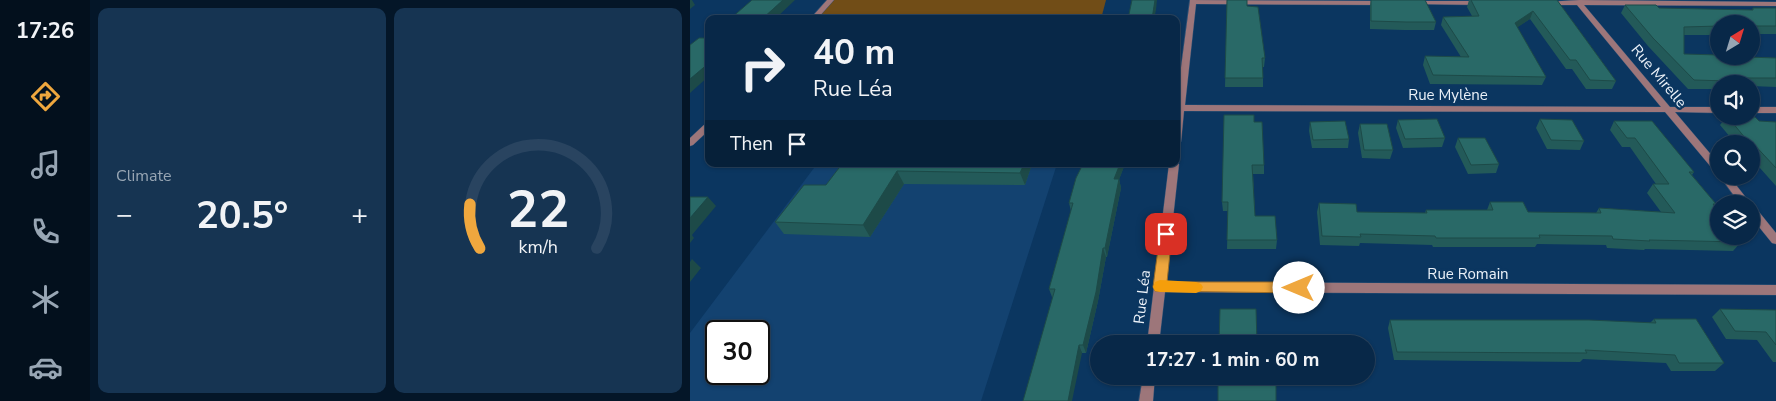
<!DOCTYPE html>
<html lang="en">
<head>
<meta charset="utf-8">
<style>
	:root { --surface:#082848; --page:#163452; --text:#f1f3f6; --muted:#98a6b4; --line:#294460; --accent:#efa73e }
	body { margin:0; font-family:"Nunito Sans",sans-serif; background:var(--page); color:var(--text); height:100vh; display:flex; flex-direction:column; font-size:19px; white-space:nowrap }
	* { box-sizing:border-box; margin:0 }
	p { font-size:16px; color:var(--muted) }
	.icon { flex:none; width:28px; height:28px; fill:none; stroke:currentColor; stroke-width:2; stroke-linecap:round; stroke-linejoin:round }
	.map { position:relative; flex:1; overflow:hidden }
	.drawer { display:flex; flex-direction:column; gap:8px; padding:8px; background:#041628; width:600px }
	.drawer>* { flex:none }
	.hud { position:absolute; left:15px; top:15px; width:475px; height:152px; border-radius:10px; box-shadow:0 1px 4px #0004,0 0 0 1px var(--line); background:#082848; color:var(--text); overflow:hidden }
	.needle { width:32px; rotate:38deg }
	.tools { position:absolute; left:1020px; top:15px; display:grid; gap:10px }
	.tools a { display:grid; place-items:center; width:50px; height:50px; border-radius:50%; background:var(--surface); box-shadow:0 1px 4px #0004,0 0 0 1px var(--line); font-size:25px }
	.speed { position:absolute; left:15px; top:320px; display:flex; gap:10px; font-size:25px; font-weight:700; text-align:center }
	.speed>* { display:grid; place-content:center; width:65px; height:65px; border-radius:50%; background:var(--surface); box-shadow:0 1px 4px #0004,0 0 0 1px var(--line); line-height:1 }
	.speed .limit { border:2px solid #111; border-radius:8px; background:#fff; color:#111 }
	.pin { position:absolute; display:grid; place-items:center; width:42px; height:42px; color:#fff; margin:-21px; border-radius:10px; box-shadow:0 2px 8px #0006 }
	.me { position:absolute; width:55px; margin:-28px; rotate:270deg; stroke-linejoin:round; filter:drop-shadow(0 0 4px #0008) }
	.turn { display:flex; align-items:center; gap:18px; height:105px; padding:0 25px; font-size:22px }
	.turn .icon { width:65px; height:65px; stroke-width:2.5 }
	.turn b { display:block; font-size:35px; line-height:42px }
	.then { display:flex; align-items:center; height:48px; padding:0 25px; background:#0003; gap:10px; font-size:19px }
	.big { font-size:38px; font-weight:700; line-height:1.1 }
	.drawer .card { flex:1; display:flex; flex-direction:column; justify-content:center; gap:8px; min-width:0; padding:0 18px; border-radius:10px; background:var(--page) }
	.drawer .dial { align-items:center; gap:0 }
	.dial svg { height:130px; overflow:visible; fill:none; stroke:var(--line); stroke-width:7; stroke-linecap:round; text-anchor:middle }
	.dial text { fill:var(--text); stroke:none }
	.heat { display:flex; justify-content:space-between; align-items:center; font-size:28px; direction:ltr }
	.drawer .tiles { flex:1; display:grid; gap:8px; grid-template-columns:repeat(2,1fr) }
	.trip { position:absolute; left:400px; top:335px; width:285px; height:50px; border-radius:25px; background:var(--surface); box-shadow:0 1px 4px #0004,0 0 0 1px var(--line); font-weight:700; line-height:50px; text-align:center }
	main { display:flex; flex:1; min-height:0 }
	.menu { display:flex; flex-direction:column; width:90px; justify-content:space-around; align-items:center; background:#03101d; color:var(--muted) }
	.menu .icon { width:35px; height:35px }
	.menu .active { color:var(--accent) }
	.menu b { font-size:22px; color:var(--text) }
	.map>svg:first-child { display:block }
</style>
</head>
<body>
<main>
<nav class="menu">
<b>17:26</b>
<svg class="icon active" aria-label="directions" viewBox="0 0 24 24"><path d="M12 3l9 9-9 9-9-9zM9 14v-3h6M13 9l2 2-2 2"/></svg>
<svg class="icon" aria-label="music" viewBox="0 0 24 24"><path d="M9 18V5l10-2v13"/><circle cx="6" cy="18" r="3"/><circle cx="16" cy="16" r="3"/></svg>
<svg class="icon" aria-label="phone" viewBox="0 0 24 24"><path d="M5 4h4l2 5-3 2q2 4 5 5l2-3 5 2v4C11 20 4 13 5 4z"/></svg>
<svg class="icon" aria-label="climate" viewBox="0 0 24 24"><path d="M12 3v18M4 7l16 10M4 17L20 7"/></svg>
<svg class="icon" aria-label="car" viewBox="0 0 24 24"><path d="M5 17H2v-5l4-1 3-4h7l3 4 3 1v5h-3M9 17h6M6 11h13"/><circle cx="7" cy="17" r="2"/><circle cx="17" cy="17" r="2"/></svg>
</nav>
<section class="drawer">
<div class="tiles">
<div class="card"><p>Climate</p>
<div class="heat"><a>−</a><b class="big">20.5°</b><a>+</a></div>
</div>
<div class="card dial"><svg viewBox="0 0 100 80">
<path d="M14 69A42 42 0 1 1 86 69"/>
<path d="M14 69A42 42 0 0 1 8 42" stroke="#efa73e"/>
<text x="50" y="56" font-size="32" font-weight="700">22</text>
<text x="50" y="72" font-size="11">km/h</text>
</svg></div>
</div>
</section>
<div class="map">
<svg width="1086" height="401" viewBox="0 0 1086 401">
	<rect width="100%" height="100%" fill="#0b3660"/>
	<path fill="#134270" fill-rule="evenodd" d="M127 164H367L291 401H0V333ZM26 331H69V374H26Z"/>
	<path fill="#714d17" d="M141 0H416L411 19H123Z"/>
	<g fill="none" stroke-linecap="round" stroke-linejoin="round">
		<g stroke="#2a5075" stroke-width="1">
			<path id="minor" d="M137 0H144L127 19H120Z
				M500 0 694 1 697 3 694 5 506 4 495 105 971 107 887 5H856L853 3 854 2 890 0 1086 2V6L894 5 980 107H1029V113L985 112 1029 164V174L1026 173 975 112 494 111 491 142 486 145V105Z
				M723 1H791L794 3 791 5 721 4 720 3Z
				M1061 107H1086V113H1061Z
				M19 122V130L3 145 0 146V138L16 123Z
				M486 161 489 164 476 282 1086 285V295L475 292 469 344H457L479 164H486Z
				M1029 175 1039 176 1061 204H1050Z
				M1061 206 1065 207 1086 233V244L1082 243 1061 217Z
				M453 376H465L463 401H449Z"/>
		</g>
		<use href="#minor" fill="#9d767a" fill-rule="evenodd"/>
	</g>
	<path fill="#235a59" d="M537 0 557 6 575 58 574 67H573V87H535Z
		M681 0 746 22 744 30H714L680 29V6Z
		M779 0H867L926 81 922 89H896L882 69H876L840 19 827 27 856 77 852 85 740 84 733 65 735 56 771 57 751 25 753 17 782 16 777 7Z
		M935 5 969 8 1062 10 1063 8H1086V34H1061V24H1029V35H994V54L1086 58V87L1061 86V84H1029V89H998L958 46 931 13Z
		M1037 116 1069 121 1086 122V186L1061 158V144H1046L1030 125Z
		M850 119 894 141 890 150 857 149 846 128Z
		M708 120 755 138 752 147 713 148 706 128Z
		M924 121 1004 172 1002 175 1026 204 1025 206 1051 242 1043 251 955 249 954 250 917 248 916 245 847 244 845 247H743L742 245 670 243 669 246 630 245 627 212 629 203 667 212 735 213 736 210H797L800 202 838 212 906 213 909 208 971 212 957 193 963 184H966L940 147H932L920 130Z
		M564 122 574 165V174H563L565 216 587 240 586 249H537L538 211H533L532 202Z
		M620 122 659 139 658 148H622L619 131Z
		M670 124 703 150 700 159 672 158 668 133Z
		M768 138 809 164 806 173 778 174 765 147Z
		M38 164H94L93 165H39Z
		M152 164H342L335 185 214 184 180 237 94 234 85 222 136 185Z
		M393 164H435L429 179 431 188 417 257H416L408 301 396 353H392L362 297 359 289 381 211 379 203Z
		M1030 309 1086 310V362H1083L1067 340 1036 339 1022 317Z
		M964 319 1034 363 1025 371H981L976 363 893 359 890 362 704 360 698 328 700 320 960 323Z"/>
	<path fill="#1d4a48" d="M0 0H2L5 5 0 9Z
		M93 0H105L85 19H72Z
		M465 0H467L466 10 464 19H462Z
		M843 11 840 19 822 31 825 23Z
		M19 63V76L0 93V79Z
		M334 164H342L335 185 330 173Z
		M430 164H435L426 188 424 179Z
		M207 171 214 184 180 237 173 225Z
		M429 179 431 188 417 257 415 248Z
		M18 197 26 206 2 235 4 238 0 243V218Z
		M413 248 416 257 408 301 396 353 393 345Z
		M2 259 11 268 0 282V262Z
		M389 345 392 353 382 401H378Z"/>
	<path fill="#296967" stroke="#1d4a48" d="M62 0H93L72 19H40Z
		M442 0H465L462 19H438Z
		M537 0H557V6L568 7 575 58H572L573 78H535Z
		M681 0H735L746 22H716L681 21Z
		M781 0H867L926 81 900 80 886 60H880L843 11 825 23 856 77 743 75 735 56 779 57 753 17 789 16Z
		M935 5H966L969 8 1063 10V8H1086V26H1061V24H1029V26L994 27V54L1029 55V56L1086 58V78H1036L1039 81 1004 80 963 38Z
		M19 36V63L0 79V45L9 38H17Z
		M534 115H564V122H572L574 165H562L565 216H585L587 240H537L538 202H532Z
		M1037 116 1065 117 1069 121 1086 122V168L1059 139H1056Z
		M747 119 755 138 715 139 708 120Z
		M850 119 882 120 894 141 861 140Z
		M655 121 659 139 623 140 620 122Z
		M924 121H962L1004 172H999L1026 204H1023L1029 212V236H1047L1051 242 959 240 960 241 923 239 922 236 849 235 850 238H746L745 236 670 234 671 237 632 236 629 203 666 204 667 212 737 213 736 210H803L800 202H833L838 212 911 213 909 208 985 213 963 184H979L945 138H937Z
		M670 124H697L703 150H674Z
		M768 138H795L809 164 781 165Z
		M152 164H334L330 173 207 171 173 225 85 222 114 185H136Z
		M393 164H430L424 179H429L415 248H413L406 292 393 345H389L378 401H333L365 289H359L383 203H379L386 178Z
		M0 197H18L0 218Z
		M530 309H566L567 344H529Z
		M1030 309 1086 310V345L1076 332 1045 331Z
		M964 319H1006L1034 363H989L985 355 895 350 897 353 707 352 700 320H899L966 323Z
		M528 376H586V401H528Z"/>
	<path fill="#efa73e" stroke="#9b6d28" d="M476 230 482 234 477 282H609L613 284 615 288 613 291 609 293 465 291 463 287 470 234Z"/>
	<path fill="#f59e0b" d="M470 280 506 282 511 284 513 287 511 291 506 293 470 292 465 291 463 287 465 282Z"/>
	<g text-anchor="middle" stroke-width="5" stroke-linejoin="round" paint-order="stroke">
		<g font-size="15" fill="#ecf2f9" stroke="#0b3660">
			<text transform="translate(969 76) rotate(50)" y="5">Rue Mirelle</text>
			<text x="758" y="100">Rue Mylène</text>
			<text x="778" y="279">Rue Romain</text>
			<text transform="translate(452 297) rotate(-83)" y="5">Rue Léa</text>
		</g>
	</g>
</svg>
<div class="tools">
<a><svg class="needle" viewBox="-14 -14 28 28"><path d="M0-13l5 13h-10z" fill="#e53935"/><path d="M0 13l5-13h-10z" fill="#98a6b4"/></svg></a>
<a><svg class="icon" aria-label="sound" viewBox="0 0 24 24"><path d="M4 9h4l5-4v14l-5-4H4zM17 9q2 3 0 6"/></svg></a>
<a><svg class="icon" aria-label="search" viewBox="0 0 24 24"><circle cx="10" cy="10" r="6"/><path d="M15 15l6 6"/></svg></a>
<a><svg class="icon" aria-label="layers" viewBox="0 0 24 24"><path d="M12 4l9 5-9 5-9-5zM3 14l9 5 9-5"/></svg></a>
</div>
<div class="speed"><div class="limit">30</div></div>
<div class="pin" style="left:476px;top:234px;background:#d93025"><svg class="icon" aria-label="arrive" viewBox="0 0 24 24"><path d="M6 21V4h12l-3 4 3 4H6"/></svg></div>
<svg class="me" style="left:609px;top:288px" viewBox="-20 -20 40 40"><circle r="19" fill="#fff"/><path d="M0-13L10 11 0 6-10 11z" fill="#efa73e"/></svg>
<div class="trip">17:27 · 1 min · 60 m</div>
<div class="hud">
<div class="turn"><svg class="icon" aria-label="right" viewBox="0 0 24 24"><path d="M7 20v-9h11M14 6l5 5-5 5"/></svg><div><b>40 m</b>Rue Léa</div></div>
<div class="then">Then<svg class="icon" aria-label="arrive" viewBox="0 0 24 24"><path d="M6 21V4h12l-3 4 3 4H6"/></svg></div>
</div>
</div>
</main>
</body>
</html>
